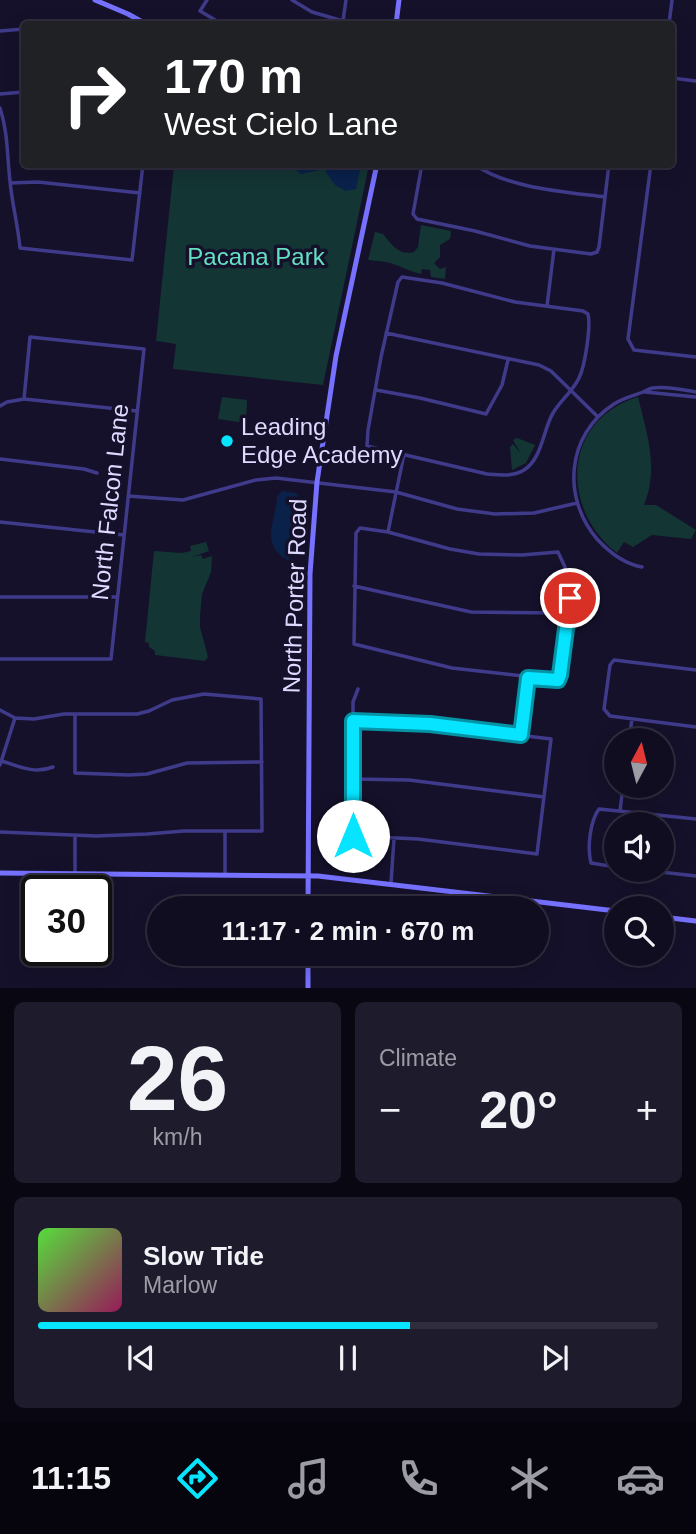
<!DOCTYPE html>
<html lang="en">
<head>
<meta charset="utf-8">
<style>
	:root { --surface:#100d20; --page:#1e1b2d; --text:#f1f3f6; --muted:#9c9ca5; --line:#302d3e; --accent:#06e4ff }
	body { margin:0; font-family:Arial,sans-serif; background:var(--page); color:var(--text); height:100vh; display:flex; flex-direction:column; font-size:26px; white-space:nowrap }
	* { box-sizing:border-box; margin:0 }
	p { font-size:23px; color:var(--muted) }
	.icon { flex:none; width:38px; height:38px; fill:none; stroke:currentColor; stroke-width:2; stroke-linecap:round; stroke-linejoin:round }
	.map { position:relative; height:988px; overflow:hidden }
	.side { display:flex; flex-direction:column; gap:14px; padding:14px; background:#090712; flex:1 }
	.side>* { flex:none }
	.hud { position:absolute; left:21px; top:21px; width:654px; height:147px; border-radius:7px; box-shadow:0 4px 18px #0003,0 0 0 2px var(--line); background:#202124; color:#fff; overflow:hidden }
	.needle { width:46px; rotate:7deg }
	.buttons { position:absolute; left:604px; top:728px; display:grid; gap:14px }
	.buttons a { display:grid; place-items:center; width:70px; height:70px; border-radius:50%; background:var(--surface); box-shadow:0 4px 18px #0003,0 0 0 2px var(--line); font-size:35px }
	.speed { position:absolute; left:21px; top:875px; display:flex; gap:14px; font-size:35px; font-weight:700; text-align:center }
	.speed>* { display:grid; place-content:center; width:91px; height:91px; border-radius:50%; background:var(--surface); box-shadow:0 4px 18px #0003,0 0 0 2px var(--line); line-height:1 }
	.speed .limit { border:4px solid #111; border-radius:10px; background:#fff; color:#111 }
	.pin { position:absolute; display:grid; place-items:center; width:60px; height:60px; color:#fff; margin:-30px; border:4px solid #fff; border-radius:50%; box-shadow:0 2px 7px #0007 }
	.me { position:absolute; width:77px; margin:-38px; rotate:0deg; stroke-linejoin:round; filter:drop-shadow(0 0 5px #0008) }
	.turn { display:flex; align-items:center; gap:24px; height:147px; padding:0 28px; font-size:32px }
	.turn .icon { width:91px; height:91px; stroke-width:2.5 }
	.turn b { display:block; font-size:49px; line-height:60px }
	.big { font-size:52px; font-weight:700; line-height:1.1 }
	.side .widget { flex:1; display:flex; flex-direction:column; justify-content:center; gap:10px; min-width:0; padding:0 24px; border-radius:10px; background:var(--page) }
	.side .dial { align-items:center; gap:0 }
	.dial b { font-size:91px; line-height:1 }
	.song { display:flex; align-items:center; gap:21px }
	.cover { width:84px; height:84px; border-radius:10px; background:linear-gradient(135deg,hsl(110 70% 55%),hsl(330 70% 35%)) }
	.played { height:7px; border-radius:4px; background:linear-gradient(90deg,var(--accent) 60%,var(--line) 60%) }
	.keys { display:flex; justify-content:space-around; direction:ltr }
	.heat { display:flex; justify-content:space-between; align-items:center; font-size:38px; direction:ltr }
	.side .tiles { flex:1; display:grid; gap:14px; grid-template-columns:1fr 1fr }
	.widget:last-child { grid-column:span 2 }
	.trip { position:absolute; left:147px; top:896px; width:402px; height:70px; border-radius:35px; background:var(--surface); box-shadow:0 4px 18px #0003,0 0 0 2px var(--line); font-weight:700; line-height:70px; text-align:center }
	.dock { display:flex; height:112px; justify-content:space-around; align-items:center; background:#06050d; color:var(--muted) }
	.dock .icon { width:49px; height:49px }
	.dock .current { color:var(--accent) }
	.dock b { font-size:32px; color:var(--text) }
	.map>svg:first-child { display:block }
</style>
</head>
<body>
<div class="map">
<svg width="696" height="988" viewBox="0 0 696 988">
	<rect width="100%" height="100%" fill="#15112b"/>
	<path fill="#133534" d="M174 165H369L323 385 173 369 176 344 156 341Z
		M421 225 451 231 450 239 440 245V257L434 263 440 269 446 267 445 279 431 277 430 270 422 269 421 274C411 272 403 267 393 264 385 261 376 261 368 260L375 232 383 234C392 245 399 256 414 252L418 247Z
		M222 397 247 400 246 423 218 419Z
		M638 397C647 434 659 468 644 505H656L696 530 691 539 652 535 633 547 624 542 617 553C560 509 562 420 638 397Z
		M517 438 535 445 526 463 512 470 510 447 513 444 521 454 513 440Z
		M206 542 209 551 192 557 201 555 203 559 212 556 211 572 202 594 200 617V627L208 657 205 661 155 655V651L149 647V643L145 642 154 551 182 553 191 551 190 546Z"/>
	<path fill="#0a214a" d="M290 165H361L356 189 346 191 335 185 324 169 301 174Z
		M282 491 296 493 299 497C297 511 297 551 288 560 258 545 277 518 277 496Z"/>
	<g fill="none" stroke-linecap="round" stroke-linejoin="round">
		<path stroke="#3f3b8a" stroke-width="3.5" d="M207 0 200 11 222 24
			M292 0 312 12 343 21 346 0
			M669 24 672 0
			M0 31 24 29
			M672 78 696 81
			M0 94 24 92
			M0 108C8 132 7 156 10 181 12 204 18 225 20 248L132 260 143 164
			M422 164 413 214 417 219 475 231 530 246 591 254 597 252 599 247 609 164
			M474 164C506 188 566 192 605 197
			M651 164 628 339 634 350 696 357
			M10 183 38 182 140 193
			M402 277 442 283 515 302 583 311 588 314C591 327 585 366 579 378 573 391 560 401 553 413 543 430 542 459 524 470 513 477 499 475 487 474L367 446 368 430 381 357 398 282Z
			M547 306 554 249
			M386 333 539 365 551 371 598 417
			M376 390 420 398 486 414 502 385 508 360
			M645 392 696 397
			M0 406 7 402 24 399 137 411
			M0 459 84 469 97 473
			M128 496 183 500 256 480 276 478 396 492 457 509 495 514 534 513 577 503
			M0 522 124 535
			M360 528 388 532 450 549 479 554 522 555 558 552 565 567 570 598 558 680 452 668 354 644 356 533Z
			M388 532 404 454
			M642 567C625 564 609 552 597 539 562 498 566 435 614 404 623 398 633 396 643 392 649 390 647 389 653 388 667 386 683 390 696 392
			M354 586 471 612 568 613
			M0 597H117
			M0 659H111L144 349 30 337 24 399
			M696 670 614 660 610 665 604 709 610 716 696 727
			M0 710 15 718 0 765
			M75 715V773L129 775 147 774 187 763 262 762
			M353 721 430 724 551 739 537 854 418 839 353 836V702L358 689
			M521 735 528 678
			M629 740 632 719
			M2 761C20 767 35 774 53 767
			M353 779 409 780 544 797
			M620 811 623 786
			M0 832 96 836 147 834 184 831H262L261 699 204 694 172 700 149 711 137 714H64L34 719 15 718
			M616 867 591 863C587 848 590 821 599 809L696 819
			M643 870 696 876
			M225 874V831
			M75 875V835
			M391 883 394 838"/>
		<path stroke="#7671ff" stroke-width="5" d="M95 0 128 14 146 24
			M396 24 399 0
			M0 873 318 876 616 911
			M308 908 310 574 317 482 336 356 377 164
			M662 917 696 921
			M308 954V988"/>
	</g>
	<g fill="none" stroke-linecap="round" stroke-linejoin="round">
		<g stroke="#0494a6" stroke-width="18">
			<path id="route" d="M353 836V721L430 724 521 735 528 678 558 680 560 675 570 598"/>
		</g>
		<use href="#route" stroke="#06e4ff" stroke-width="12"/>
	</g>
	<circle fill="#06e4ff" stroke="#15112b" stroke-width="2.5" cx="227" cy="441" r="7"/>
	<g text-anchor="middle" stroke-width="7" stroke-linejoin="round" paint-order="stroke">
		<g font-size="24" fill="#63e2c3" stroke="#15112b">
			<text x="256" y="265">Pacana Park</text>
		</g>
		<g font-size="24" fill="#dfdaff" stroke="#15112b" text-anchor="start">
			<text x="241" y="435">Leading<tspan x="241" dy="28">Edge Academy</tspan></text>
		</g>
		<g font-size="24" fill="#dfdaff" stroke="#15112b">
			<text transform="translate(110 502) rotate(-84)" y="8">North Falcon Lane</text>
			<text transform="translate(295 596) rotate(-88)" y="8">North Porter Road</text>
		</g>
	</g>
</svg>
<div class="buttons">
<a><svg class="needle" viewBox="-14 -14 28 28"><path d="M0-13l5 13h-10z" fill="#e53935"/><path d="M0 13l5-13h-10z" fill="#9c9ca5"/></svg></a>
<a><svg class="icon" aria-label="sound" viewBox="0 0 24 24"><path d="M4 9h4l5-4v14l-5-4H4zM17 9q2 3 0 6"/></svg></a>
<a><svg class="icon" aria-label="search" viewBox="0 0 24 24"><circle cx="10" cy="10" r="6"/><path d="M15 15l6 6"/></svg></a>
</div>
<div class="speed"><div class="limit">30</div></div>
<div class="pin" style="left:570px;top:598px;background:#d93025"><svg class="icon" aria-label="arrive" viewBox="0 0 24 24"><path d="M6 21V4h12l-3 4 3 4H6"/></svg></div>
<svg class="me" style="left:353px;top:836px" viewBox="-20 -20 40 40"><circle r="19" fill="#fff"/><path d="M0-13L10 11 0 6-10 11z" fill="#06e4ff"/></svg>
<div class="trip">11:17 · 2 min · 670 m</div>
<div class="hud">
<div class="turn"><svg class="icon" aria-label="right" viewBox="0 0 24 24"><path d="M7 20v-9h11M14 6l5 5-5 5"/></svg><div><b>170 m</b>West Cielo Lane</div></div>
</div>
</div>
<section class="side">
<div class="tiles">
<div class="widget dial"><b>26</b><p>km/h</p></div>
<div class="widget"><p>Climate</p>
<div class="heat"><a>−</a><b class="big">20°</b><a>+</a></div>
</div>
<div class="widget">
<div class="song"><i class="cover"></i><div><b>Slow Tide</b><p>Marlow</p></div></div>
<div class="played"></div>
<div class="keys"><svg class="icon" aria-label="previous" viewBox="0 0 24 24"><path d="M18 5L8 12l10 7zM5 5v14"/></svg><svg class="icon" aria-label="pause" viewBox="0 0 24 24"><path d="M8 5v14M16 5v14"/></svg><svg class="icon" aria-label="next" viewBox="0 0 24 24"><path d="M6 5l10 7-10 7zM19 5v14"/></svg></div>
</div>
</div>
</section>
<nav class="dock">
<b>11:15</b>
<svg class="icon current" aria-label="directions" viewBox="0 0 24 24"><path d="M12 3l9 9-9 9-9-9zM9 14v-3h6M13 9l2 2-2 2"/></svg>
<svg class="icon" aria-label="music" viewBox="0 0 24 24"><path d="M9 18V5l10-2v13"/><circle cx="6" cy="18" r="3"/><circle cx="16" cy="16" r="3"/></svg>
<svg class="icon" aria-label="phone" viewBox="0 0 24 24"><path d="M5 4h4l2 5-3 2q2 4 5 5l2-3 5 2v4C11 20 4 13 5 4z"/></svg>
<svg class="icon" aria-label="climate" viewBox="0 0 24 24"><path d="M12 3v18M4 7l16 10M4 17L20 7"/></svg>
<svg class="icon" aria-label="car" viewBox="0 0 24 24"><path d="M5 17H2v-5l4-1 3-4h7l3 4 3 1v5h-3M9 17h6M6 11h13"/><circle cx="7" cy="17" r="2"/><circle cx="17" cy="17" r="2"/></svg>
</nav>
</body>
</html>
